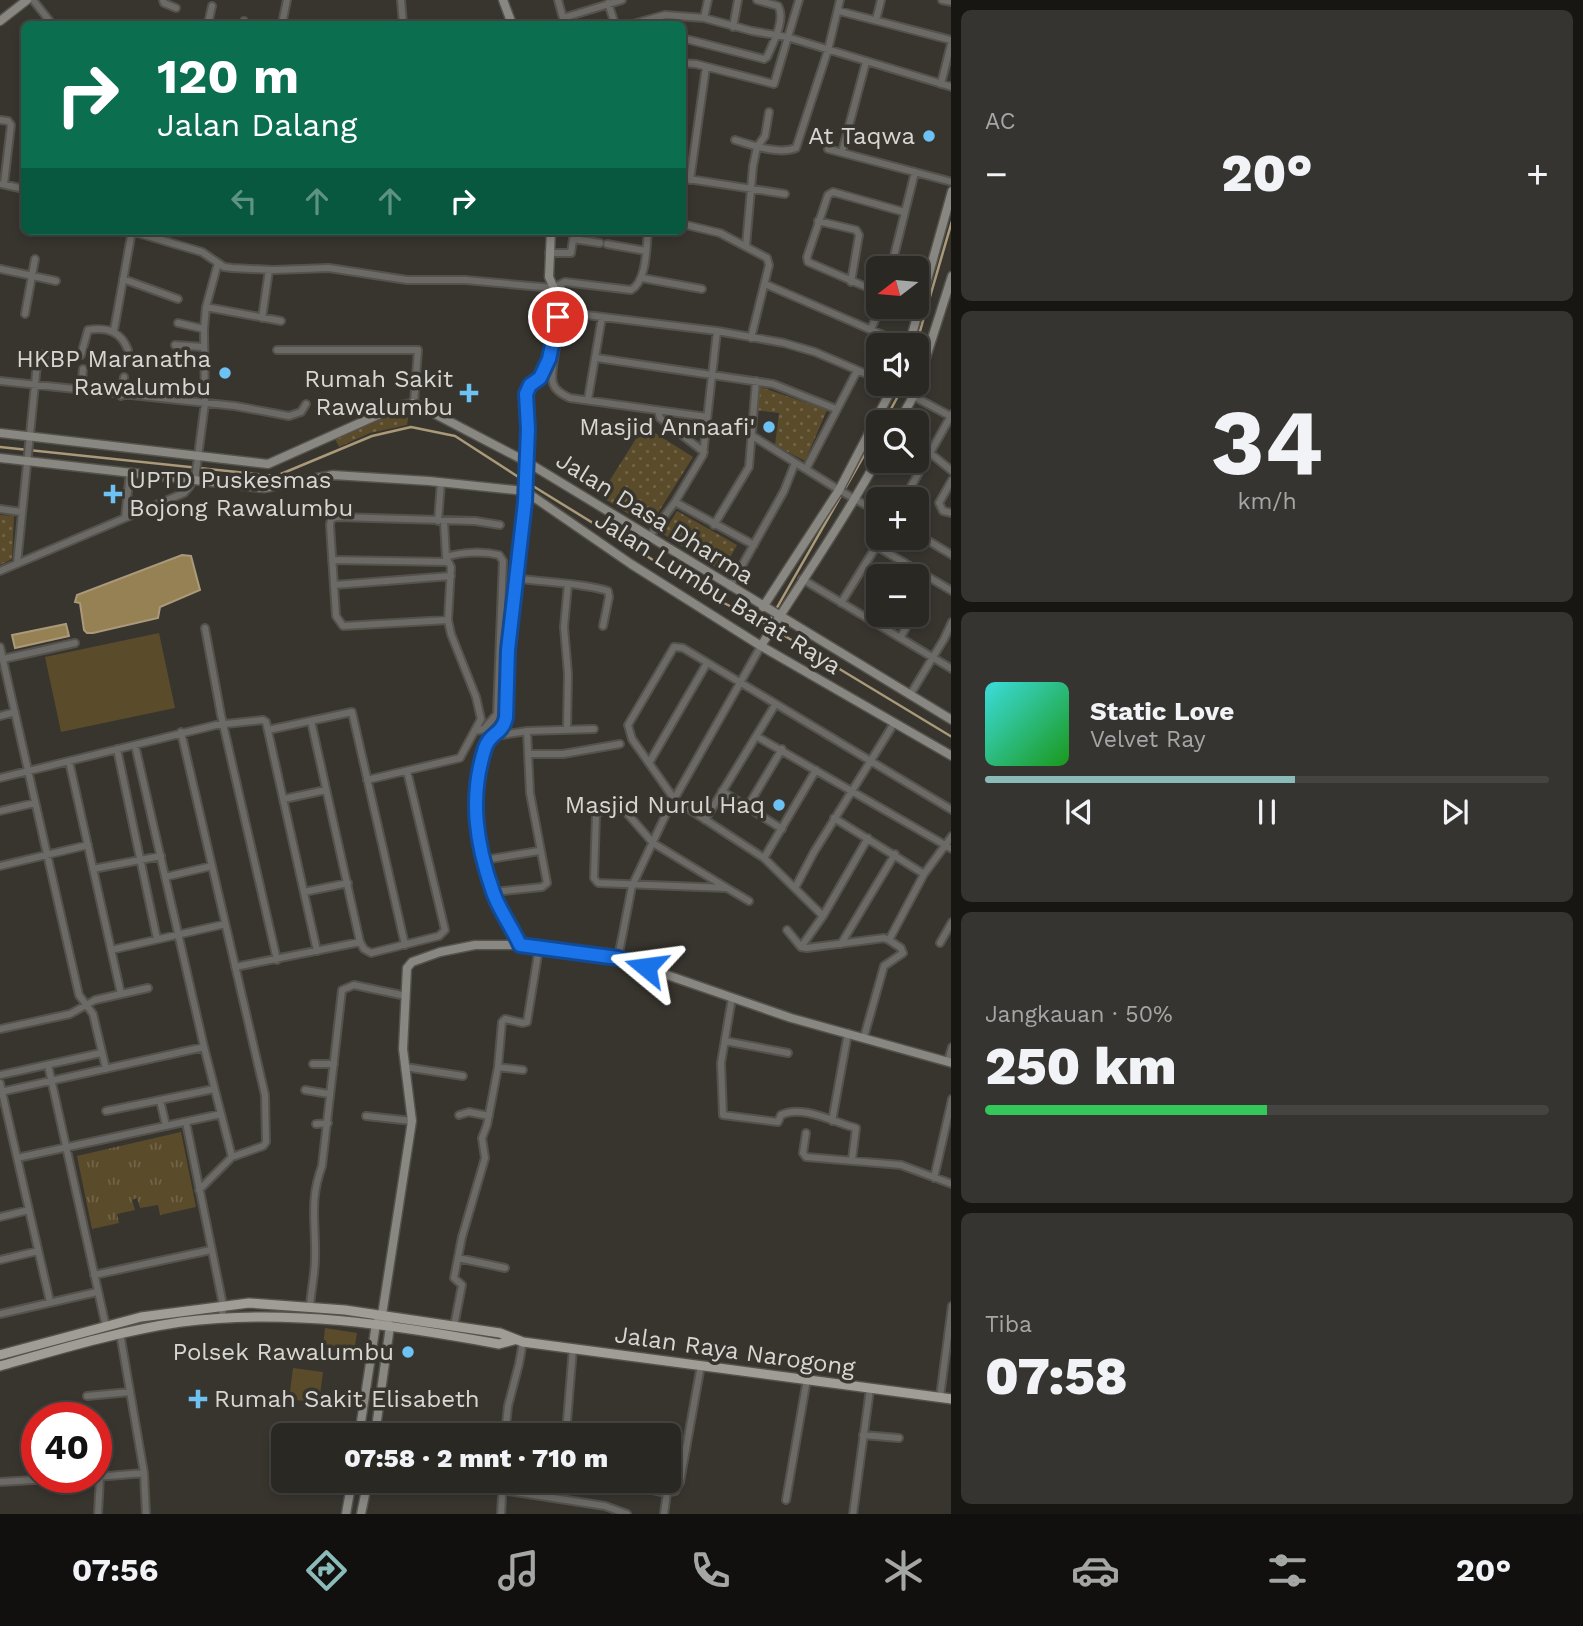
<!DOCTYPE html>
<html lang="id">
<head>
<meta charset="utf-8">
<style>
	:root { --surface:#2a2823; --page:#363430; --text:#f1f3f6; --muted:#a5a6a6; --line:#464441; --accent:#8bbbb9 }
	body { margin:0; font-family:"Work Sans",sans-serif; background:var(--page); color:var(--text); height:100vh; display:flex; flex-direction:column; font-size:26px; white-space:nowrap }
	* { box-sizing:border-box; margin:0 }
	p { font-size:23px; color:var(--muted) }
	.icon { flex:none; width:38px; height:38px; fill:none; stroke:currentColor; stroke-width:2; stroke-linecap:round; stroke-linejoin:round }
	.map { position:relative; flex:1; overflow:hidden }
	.sheet { display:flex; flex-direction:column; gap:10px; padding:10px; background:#171613; width:632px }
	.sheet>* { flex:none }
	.hud { position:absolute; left:21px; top:21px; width:665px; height:214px; border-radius:10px; box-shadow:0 4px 10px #0003,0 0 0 2px var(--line); background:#0b6e4f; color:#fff; overflow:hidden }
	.needle { width:46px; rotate:254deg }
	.controls { position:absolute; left:866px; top:256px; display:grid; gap:14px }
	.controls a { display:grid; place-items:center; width:63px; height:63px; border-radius:10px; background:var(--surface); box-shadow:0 4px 10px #0003,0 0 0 2px var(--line); font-size:35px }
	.speed { position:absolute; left:21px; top:1402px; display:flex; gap:14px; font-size:35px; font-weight:700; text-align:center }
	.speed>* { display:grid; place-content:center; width:91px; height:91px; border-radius:50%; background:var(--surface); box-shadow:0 4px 10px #0003,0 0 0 2px var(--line); line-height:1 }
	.speed .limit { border:10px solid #d22; background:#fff; color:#111 }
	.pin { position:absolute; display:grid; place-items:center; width:60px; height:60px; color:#fff; margin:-30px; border:4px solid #fff; border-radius:50%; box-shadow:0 2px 7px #0007 }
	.me { position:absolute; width:77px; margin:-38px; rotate:286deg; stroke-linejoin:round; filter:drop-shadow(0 0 5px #0008) }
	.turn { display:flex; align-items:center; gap:24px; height:147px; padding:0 21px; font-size:32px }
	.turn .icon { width:91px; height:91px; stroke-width:2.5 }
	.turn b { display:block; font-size:49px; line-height:60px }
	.lanes { display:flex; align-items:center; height:66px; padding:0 21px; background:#0003; justify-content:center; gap:35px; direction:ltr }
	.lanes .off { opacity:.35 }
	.big { font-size:52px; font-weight:800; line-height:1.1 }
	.sheet .widget { flex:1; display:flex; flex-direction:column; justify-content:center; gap:10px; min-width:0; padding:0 24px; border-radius:10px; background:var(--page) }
	.sheet .dial { align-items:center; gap:0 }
	.dial b { font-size:91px; line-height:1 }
	.song { display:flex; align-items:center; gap:21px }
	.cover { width:84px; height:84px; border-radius:10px; background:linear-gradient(135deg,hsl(180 70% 55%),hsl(120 70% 35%)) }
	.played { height:7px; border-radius:4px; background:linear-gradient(90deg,var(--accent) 55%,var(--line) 55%) }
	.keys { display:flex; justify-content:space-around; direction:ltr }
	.heat { display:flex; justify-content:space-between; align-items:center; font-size:38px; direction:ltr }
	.charge { height:10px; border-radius:5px; background:linear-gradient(90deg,#34c759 50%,var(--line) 0) }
	.trip { position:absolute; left:271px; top:1423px; width:410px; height:70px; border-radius:10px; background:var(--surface); box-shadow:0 4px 10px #0003,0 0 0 2px var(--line); font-weight:800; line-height:70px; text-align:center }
	.tabs { display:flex; height:112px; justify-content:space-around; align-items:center; background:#11100e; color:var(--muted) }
	.tabs .icon { width:49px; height:49px }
	.tabs .selected { color:var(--accent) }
	.tabs b { font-size:32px; color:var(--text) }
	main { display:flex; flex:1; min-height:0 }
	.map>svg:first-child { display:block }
</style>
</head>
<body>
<main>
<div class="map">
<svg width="952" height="1514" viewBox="0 0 952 1514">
	<defs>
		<pattern id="grass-tufts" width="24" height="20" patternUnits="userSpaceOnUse" patternTransform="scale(1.75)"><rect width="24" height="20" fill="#5a4b2b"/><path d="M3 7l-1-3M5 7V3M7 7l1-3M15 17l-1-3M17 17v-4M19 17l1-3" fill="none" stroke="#716449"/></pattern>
		<pattern id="park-dots" width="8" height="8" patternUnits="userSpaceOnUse" patternTransform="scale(1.75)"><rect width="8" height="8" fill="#5a4b2b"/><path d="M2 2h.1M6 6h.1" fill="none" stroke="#716449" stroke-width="1.8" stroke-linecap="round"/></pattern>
	</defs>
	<rect width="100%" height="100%" fill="#38352f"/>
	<path fill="url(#grass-tufts)" d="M181 1132 196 1207 160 1215 158 1205 140 1208 137 1198 132 1200 135 1210 117 1214 119 1223 92 1229 77 1156Z"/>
	<path fill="url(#park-dots)" d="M758 386 827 410 805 461 775 445 779 413 755 410Z
		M410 407 407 425 370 433 339 447 334 437 367 422Z
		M644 426 693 457 649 527 600 496Z
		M677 511 737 545 722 572 663 534Z
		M0 515 14 516 12 559 0 565Z"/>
	<path fill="#5a4b2b" d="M159 633 175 708 61 732 45 657Z
		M325 1328 357 1333 354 1351 323 1346Z
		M293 1368 323 1372 319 1403 289 1399Z"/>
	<path fill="#968154" stroke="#aa9a7a" stroke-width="2" d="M182 555 191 556 200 590 160 607 158 618 93 633H87L84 630 80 603 75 602 77 595Z
		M66 624 69 636 15 648 12 635Z"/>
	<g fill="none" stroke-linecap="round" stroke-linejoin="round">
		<path stroke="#aa9a7a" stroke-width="2.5" d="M916 345 952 221
			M884 422 905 383
			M0 447 276 476 372 436 411 427 455 436 523 480
			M528 483 718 600 769 626
			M767 625 878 431
			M775 630 952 737"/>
		<g stroke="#55524c" stroke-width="10">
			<path id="street" d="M33 0 52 24
				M163 0 164 3 176 8
				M401 0 403 24
				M558 0 563 18 622 0
				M942 0 952 2
				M608 3 615 24
				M839 11 951 40
				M704 18 708 0
				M876 20 881 0
				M208 24 212 6
				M244 24V21
				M282 24 287 0
				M633 24 665 15 704 18 752 31 787 37 952 87
				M733 27 738 0
				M682 38 764 59 767 57C773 43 786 19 778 6L757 0
				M682 63 696 64 774 84 799 0
				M941 84 952 40
				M0 120 8 121 11 125 4 184
				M735 140C752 145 778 155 796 148L828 50 840 0
				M828 149 952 182
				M842 152 866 62
				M682 178 785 194
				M690 180 706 67
				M2 184 24 189
				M818 221 856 230 859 235 851 282
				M682 224 720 233 767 258 769 265 751 338
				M131 231 202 252 224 267 232 268 273 270 329 268 407 280H465L553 288 565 282 631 290C647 281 646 248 648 231
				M607 244 646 251
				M746 246 753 166 757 147 765 136 769 112
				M549 253H571L573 239 600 243
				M891 268 915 172
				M0 269 56 281
				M642 278 702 289
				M123 279 178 299
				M765 284 906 345
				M878 292 808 262 807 257 828 195 833 192 904 212
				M206 307 281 321
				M25 314 35 259
				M262 318 269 270
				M178 323 204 329
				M871 329 881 306
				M114 330 132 231
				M175 345 203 347
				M277 350H418L414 403
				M597 358 773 384 836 409
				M0 381 235 406 289 416 301 412 306 404
				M889 383 952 417
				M81 390 83 369
				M121 396 124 377
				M588 399 602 317
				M658 411 660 418 704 452
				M707 417 570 398C563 395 555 391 553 383 550 373 559 326 564 315L570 313 717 331 784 343 815 352 878 379
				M751 435 839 490 878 512
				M930 453 952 471
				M806 469 857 371
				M195 479 205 403 204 329 206 307 218 263
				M952 480 939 503 943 511 952 513
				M904 499 952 414
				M675 502 754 545
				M0 509 21 512
				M125 518 184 493 190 486 191 479
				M438 521 441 482
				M714 525 749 467 756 381
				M917 534 952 555
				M650 536 675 502 703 455 717 331
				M876 546 952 591
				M446 557C462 552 483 551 499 555L503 561 497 714 484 729 475 731
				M332 560 448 562
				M17 564 38 354 81 355 88 330C107 327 121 331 128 350
				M0 571 125 518 130 472
				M895 576 903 562
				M516 578C546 583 579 582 608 591L609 597 603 626
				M802 579 952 669
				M334 585 451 576
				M730 587 784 491 795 463
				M841 603 882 537
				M448 620 343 626 336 616 330 525 331 519 337 517 475 521 500 525
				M205 628 221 715 277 960
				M900 638 914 614
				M0 647 79 995 93 1014 106 1069
				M3 659 75 643
				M910 695 944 639 952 622
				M0 716 15 712
				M311 721 360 942 364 949 371 953 439 936 445 930 407 771
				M567 729 568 674 564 627 568 584
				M268 730 352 712 405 945
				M181 732 265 1095 266 1142 263 1146 232 1157 199 1190
				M495 736 527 731 594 729
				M756 736 952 849
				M135 745 204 1047 232 1157
				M117 749 157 939
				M529 754H563L620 744
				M69 761 121 994
				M649 763 707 663
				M0 778 216 725 263 720 266 722 317 951
				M367 780 460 758 481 719 476 697 451 634 448 620 451 567 446 557 444 521
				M722 791 782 829
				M284 799 326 790
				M748 806 782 749
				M0 811 35 803
				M834 818 924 874
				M705 820 775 705
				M764 858 816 770
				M484 860 539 851
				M0 866 88 845
				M93 869 161 856
				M165 877 212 866
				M727 888 653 843 626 812 617 809 598 812 596 815 594 878 598 883 727 888 749 901
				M795 888 814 852 893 725
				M304 892 348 883
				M493 892 542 887 547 883 530 793 527 731
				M823 916 764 858 675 800 632 739 628 725 674 647 683 648 952 810
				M787 930 801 947 807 948 884 938 889 940
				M889 940 924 874 952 836
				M940 943 952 922
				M841 944 895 854
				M801 947 823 916 868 838
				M111 950 225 924
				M618 958 632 886 668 810 761 646
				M235 967 360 942
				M732 998 721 1063 723 1115 778 1122 781 1115C802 1104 835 1123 856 1128L852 1160
				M0 1029 70 1014 95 1000 148 988
				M864 1037 884 966 903 953 901 948 889 940
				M725 1041 788 1053
				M948 1061 952 1047
				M313 1064H334
				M48 1065 106 1327
				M405 1067 463 1076
				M498 1067 523 1070
				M0 1075 101 1053
				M0 1083 50 1302
				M305 1090 329 1094
				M0 1092 204 1047
				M160 1100 166 1126
				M106 1111 214 1089
				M459 1115 469 1112 489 1116
				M366 1116 412 1121
				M832 1121 848 1033
				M186 1122 223 1305 222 1318
				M316 1124 328 1123
				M806 1133 803 1153 806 1157 901 1165 952 1184
				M17 1158 221 1114
				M934 1178 952 1099
				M0 1217 29 1210
				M458 1258 505 1268
				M0 1260 38 1251
				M94 1275 211 1250
				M310 1307C311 1290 315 1274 315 1258 316 1223 309 1201 322 1166L342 990 354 985 406 996
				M0 1314 97 1292
				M454 1326 462 1285 454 1278 462 1237 485 1158 482 1138 487 1125 498 1067 502 1022 505 1019 523 1023 527 1022 539 948
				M120 1333 144 1473 146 1514
				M87 1396 130 1392
				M940 1397 952 1306
				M546 1427H567
				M505 1435 508 1406 519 1364 523 1342
				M571 1435 567 1421 573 1348
				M863 1435 899 1438
				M668 1447 686 1450
				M96 1477 144 1473
				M604 1480 667 1493
				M0 1482 84 1477
				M502 1490 605 1506 627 1514
				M667 1493 675 1491 680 1482 701 1365
				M786 1500 807 1379
				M98 1514 100 1477
				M501 1514 503 1480
				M664 1514 667 1493
				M853 1514 870 1389"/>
		</g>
		<g stroke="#55524c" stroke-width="11">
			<path id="secondary" d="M503 0 512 24
				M0 21 27 0
				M909 345 952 191
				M899 422 914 395 952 276
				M0 433 268 464 398 406 414 403 527 462 952 720
				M0 458 264 488 333 475 429 481 525 491 631 564 761 646 952 756
				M763 607 839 490 895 383
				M761 646C800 583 843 523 878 458
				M520 945C513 927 499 910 493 892 476 844 470 797 485 748 490 733 501 735 506 718L508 650 525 503 528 429 526 394 530 385 540 378 549 359 558 317 557 295 549 277 551 231
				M359 1435 376 1324 382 1315 412 1121 403 1049 407 968 412 962 440 952 475 945H520L618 958 791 1018 952 1063
				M375 1435 390 1326 382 1315
				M346 1514 352 1480
				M361 1514 368 1480"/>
		</g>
		<g stroke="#55524c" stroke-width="12">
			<path id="primary" d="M0 1355 141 1317 249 1303 345 1310 500 1333 523 1342 952 1399
				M0 1366C60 1349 120 1331 181 1322 288 1308 394 1325 499 1344L514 1340"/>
		</g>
		<use href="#street" stroke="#6b6a67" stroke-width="6"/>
		<use href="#secondary" stroke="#898782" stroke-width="8"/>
		<use href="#primary" stroke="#a09d97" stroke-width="9"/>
	</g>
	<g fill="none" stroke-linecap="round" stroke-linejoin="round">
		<g stroke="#114b97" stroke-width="18">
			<path id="route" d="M558 317 549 359 540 378 530 385 526 394 528 429 525 502 508 650 506 718C501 736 490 732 485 748 469 797 476 844 493 892 499 910 512 927 520 945L618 958 646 967"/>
		</g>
		<use href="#route" stroke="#1a73e8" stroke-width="12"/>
	</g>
	<g fill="#6dc2f3" stroke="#38352f" stroke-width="2.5">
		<circle cx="929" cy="136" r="7"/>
		<circle cx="225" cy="373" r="7"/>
		<path d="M465.5 382.5h7v7h7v7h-7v7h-7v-7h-7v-7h7z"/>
		<circle cx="769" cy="427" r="7"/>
		<path d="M109.5 483.5h7v7h7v7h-7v7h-7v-7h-7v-7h7z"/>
		<circle cx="779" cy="805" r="7"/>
		<circle cx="408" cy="1352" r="7"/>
		<path d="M194.5 1388.5h7v7h7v7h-7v7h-7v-7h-7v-7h7z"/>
	</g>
	<g text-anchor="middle" stroke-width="7" stroke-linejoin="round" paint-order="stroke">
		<g font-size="24" fill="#d8d6d2" stroke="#38352f" text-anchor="end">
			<text x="915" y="144">At Taqwa</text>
			<text x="211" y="367">HKBP Maranatha<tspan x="211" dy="28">Rawalumbu</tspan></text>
			<text x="453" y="387">Rumah Sakit<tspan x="453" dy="28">Rawalumbu</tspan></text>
			<text x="755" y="435">Masjid Annaafi'</text>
			<text x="129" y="488" text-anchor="start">UPTD Puskesmas<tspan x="129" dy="28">Bojong Rawalumbu</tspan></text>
			<text x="765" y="813">Masjid Nurul Haq</text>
			<text x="394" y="1360">Polsek Rawalumbu</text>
			<text x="214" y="1407" text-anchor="start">Rumah Sakit Elisabeth</text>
		</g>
		<g font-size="24" fill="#d8d6d2" stroke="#38352f">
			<text transform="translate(655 518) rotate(32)" y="8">Jalan Dasa Dharma</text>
			<text transform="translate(718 593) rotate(32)" y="8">Jalan Lumbu Barat Raya</text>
			<text transform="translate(735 1351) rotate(8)" y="8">Jalan Raya Narogong</text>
		</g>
	</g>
</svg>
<div class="controls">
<a><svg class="needle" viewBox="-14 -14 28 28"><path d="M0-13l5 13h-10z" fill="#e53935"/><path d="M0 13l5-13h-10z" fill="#a5a6a6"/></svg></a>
<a><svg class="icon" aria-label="sound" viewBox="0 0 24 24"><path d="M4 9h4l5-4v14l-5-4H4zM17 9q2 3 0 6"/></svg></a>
<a><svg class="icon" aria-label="search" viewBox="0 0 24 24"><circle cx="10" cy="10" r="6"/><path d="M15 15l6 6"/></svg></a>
<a>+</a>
<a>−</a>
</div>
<div class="speed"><div class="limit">40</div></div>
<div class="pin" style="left:558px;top:317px;background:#d93025"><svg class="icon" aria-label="arrive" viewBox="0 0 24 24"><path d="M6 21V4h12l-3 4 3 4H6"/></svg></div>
<svg class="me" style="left:646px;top:967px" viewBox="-20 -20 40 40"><path d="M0-17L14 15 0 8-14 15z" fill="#1a73e8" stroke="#fff" stroke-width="4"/></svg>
<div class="trip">07:58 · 2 mnt · 710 m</div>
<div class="hud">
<div class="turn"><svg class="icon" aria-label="right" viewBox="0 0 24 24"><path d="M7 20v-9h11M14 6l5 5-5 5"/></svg><div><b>120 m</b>Jalan Dalang</div></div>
<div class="lanes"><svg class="icon off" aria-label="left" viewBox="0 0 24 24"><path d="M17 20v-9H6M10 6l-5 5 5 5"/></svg><svg class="icon off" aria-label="ahead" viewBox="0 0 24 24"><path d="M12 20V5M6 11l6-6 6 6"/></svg><svg class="icon off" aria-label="ahead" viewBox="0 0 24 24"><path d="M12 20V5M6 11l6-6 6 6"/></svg><svg class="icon" aria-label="right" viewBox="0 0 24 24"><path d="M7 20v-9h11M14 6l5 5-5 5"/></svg></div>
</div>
</div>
<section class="sheet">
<div class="widget"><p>AC</p>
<div class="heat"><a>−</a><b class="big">20°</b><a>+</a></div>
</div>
<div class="widget dial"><b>34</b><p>km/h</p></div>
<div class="widget">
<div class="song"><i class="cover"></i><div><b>Static Love</b><p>Velvet Ray</p></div></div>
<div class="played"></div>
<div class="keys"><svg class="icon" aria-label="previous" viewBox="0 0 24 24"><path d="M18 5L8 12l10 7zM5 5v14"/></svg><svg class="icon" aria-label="pause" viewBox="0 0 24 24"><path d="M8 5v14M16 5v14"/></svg><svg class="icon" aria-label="next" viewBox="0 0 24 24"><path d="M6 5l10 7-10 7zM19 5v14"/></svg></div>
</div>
<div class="widget"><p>Jangkauan · 50%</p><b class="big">250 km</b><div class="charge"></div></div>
<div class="widget"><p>Tiba</p><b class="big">07:58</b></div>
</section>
</main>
<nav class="tabs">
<b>07:56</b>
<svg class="icon selected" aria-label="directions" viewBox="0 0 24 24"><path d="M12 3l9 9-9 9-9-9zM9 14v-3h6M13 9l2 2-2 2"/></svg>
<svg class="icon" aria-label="music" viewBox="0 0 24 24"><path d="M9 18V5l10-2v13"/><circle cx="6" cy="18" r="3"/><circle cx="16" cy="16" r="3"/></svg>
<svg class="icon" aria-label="phone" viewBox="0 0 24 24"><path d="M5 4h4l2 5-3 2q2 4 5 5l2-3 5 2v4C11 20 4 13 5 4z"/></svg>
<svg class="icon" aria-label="climate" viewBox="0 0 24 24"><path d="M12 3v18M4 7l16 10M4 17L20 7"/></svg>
<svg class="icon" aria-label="car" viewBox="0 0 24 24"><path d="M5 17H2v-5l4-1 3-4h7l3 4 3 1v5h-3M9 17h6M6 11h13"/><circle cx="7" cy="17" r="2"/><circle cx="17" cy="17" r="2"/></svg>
<svg class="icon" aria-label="filters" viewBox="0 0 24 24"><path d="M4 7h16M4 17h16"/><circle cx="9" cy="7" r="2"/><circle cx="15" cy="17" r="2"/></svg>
<b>20°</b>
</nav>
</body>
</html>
